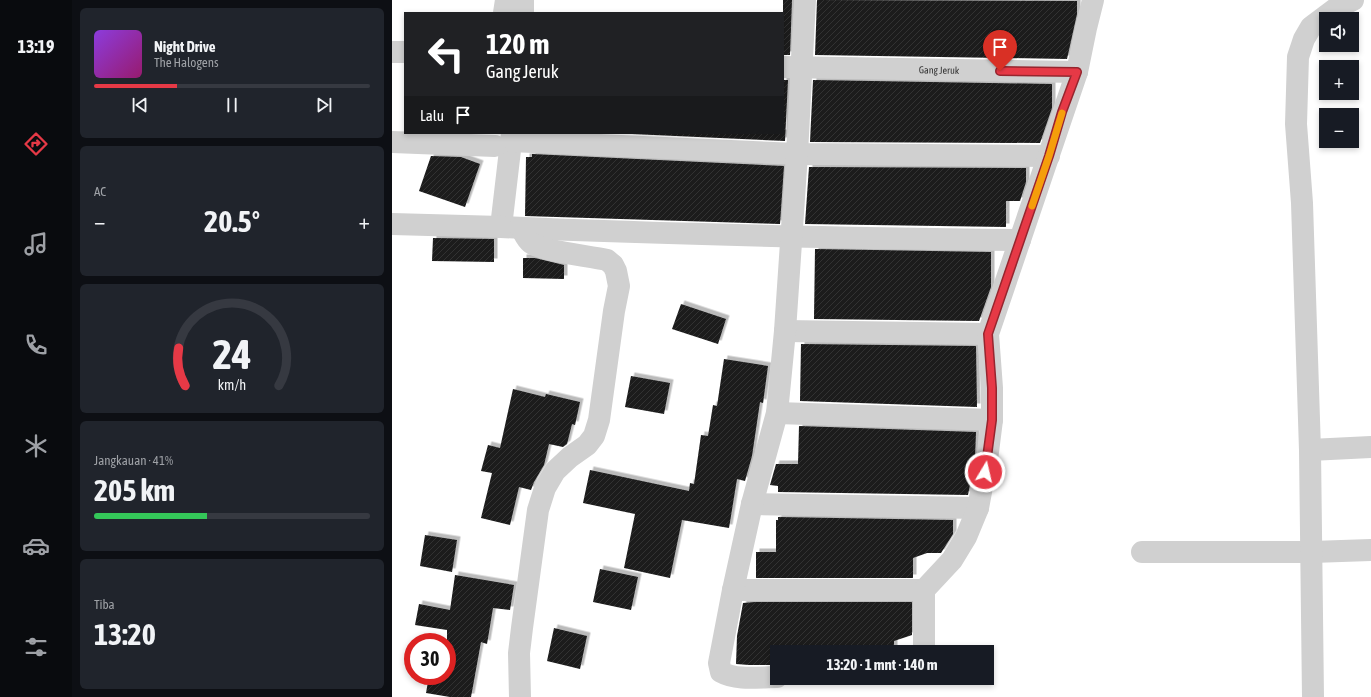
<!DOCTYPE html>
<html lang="id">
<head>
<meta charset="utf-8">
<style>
	:root { --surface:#171b24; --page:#20242c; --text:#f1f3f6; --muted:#9ea1a6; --line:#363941; --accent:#e63946 }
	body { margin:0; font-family:"Asap Condensed",sans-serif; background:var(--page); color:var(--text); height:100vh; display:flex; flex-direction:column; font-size:15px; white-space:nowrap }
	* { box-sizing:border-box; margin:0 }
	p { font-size:13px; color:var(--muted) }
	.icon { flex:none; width:22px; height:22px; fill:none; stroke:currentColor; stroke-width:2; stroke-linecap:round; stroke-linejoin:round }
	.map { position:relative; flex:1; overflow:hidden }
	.details { display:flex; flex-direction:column; gap:8px; padding:8px; background:#0d0f14; width:320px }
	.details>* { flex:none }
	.guide { position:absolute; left:12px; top:12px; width:380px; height:122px; border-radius:0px; box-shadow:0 2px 6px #0003; background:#202124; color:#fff; overflow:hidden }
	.fabs { position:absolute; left:927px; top:12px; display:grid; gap:8px }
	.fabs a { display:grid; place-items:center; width:40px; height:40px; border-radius:0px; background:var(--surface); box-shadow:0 2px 6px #0003; font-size:20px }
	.speed { position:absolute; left:12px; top:633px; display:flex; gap:8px; font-size:20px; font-weight:700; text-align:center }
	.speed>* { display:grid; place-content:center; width:52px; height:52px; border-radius:50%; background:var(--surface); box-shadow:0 2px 6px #0003; line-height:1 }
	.speed .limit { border:6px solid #d22; background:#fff; color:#111 }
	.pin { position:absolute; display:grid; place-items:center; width:34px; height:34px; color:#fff; margin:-41px -17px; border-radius:50% 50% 50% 0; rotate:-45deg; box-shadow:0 0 4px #0007 }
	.pin .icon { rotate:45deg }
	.me { position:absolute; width:44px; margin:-22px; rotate:9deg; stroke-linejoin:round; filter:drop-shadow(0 0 3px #0008) }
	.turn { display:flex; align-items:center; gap:14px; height:84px; padding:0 16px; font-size:18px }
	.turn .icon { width:52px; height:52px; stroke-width:2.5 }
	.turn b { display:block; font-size:28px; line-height:34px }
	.then { display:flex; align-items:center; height:38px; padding:0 16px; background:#0003; gap:8px; font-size:15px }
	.big { font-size:30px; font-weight:700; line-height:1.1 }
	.details .card { flex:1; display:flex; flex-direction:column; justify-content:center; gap:6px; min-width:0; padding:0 14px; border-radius:6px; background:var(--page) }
	.details .dial { align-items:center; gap:0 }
	.dial svg { height:104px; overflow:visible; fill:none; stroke:var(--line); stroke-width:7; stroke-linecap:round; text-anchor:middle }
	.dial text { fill:var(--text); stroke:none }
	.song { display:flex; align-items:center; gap:12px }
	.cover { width:48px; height:48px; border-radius:6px; background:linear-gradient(135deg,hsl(270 70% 55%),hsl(320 70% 35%)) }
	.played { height:4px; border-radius:2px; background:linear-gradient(90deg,var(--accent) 30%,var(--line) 30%) }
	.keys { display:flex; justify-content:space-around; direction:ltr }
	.heat { display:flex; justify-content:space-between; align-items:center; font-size:22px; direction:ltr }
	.charge { height:6px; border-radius:3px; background:linear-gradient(90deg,#34c759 41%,var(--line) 0) }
	.trip { position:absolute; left:378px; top:645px; width:224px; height:40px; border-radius:0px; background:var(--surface); box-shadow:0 2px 6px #0003; font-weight:700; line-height:40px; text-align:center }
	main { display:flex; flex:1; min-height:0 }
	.tabs { display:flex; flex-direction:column; width:72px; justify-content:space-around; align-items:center; background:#090b0e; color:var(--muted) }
	.tabs .icon { width:28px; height:28px }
	.tabs .selected { color:var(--accent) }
	.tabs b { font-size:18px; color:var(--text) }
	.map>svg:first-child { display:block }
</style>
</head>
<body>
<main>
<nav class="tabs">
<b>13:19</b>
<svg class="icon selected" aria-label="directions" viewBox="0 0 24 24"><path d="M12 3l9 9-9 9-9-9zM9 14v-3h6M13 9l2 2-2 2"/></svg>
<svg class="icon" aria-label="music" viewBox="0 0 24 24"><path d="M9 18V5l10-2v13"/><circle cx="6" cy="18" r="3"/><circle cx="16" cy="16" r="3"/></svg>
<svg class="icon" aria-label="phone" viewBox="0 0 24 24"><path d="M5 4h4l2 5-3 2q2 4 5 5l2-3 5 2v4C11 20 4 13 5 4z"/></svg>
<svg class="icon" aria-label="climate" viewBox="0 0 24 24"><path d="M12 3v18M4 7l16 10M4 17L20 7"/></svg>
<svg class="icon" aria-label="car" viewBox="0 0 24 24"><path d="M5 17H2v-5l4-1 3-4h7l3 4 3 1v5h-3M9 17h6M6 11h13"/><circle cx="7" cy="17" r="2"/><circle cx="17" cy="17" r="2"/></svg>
<svg class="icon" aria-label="filters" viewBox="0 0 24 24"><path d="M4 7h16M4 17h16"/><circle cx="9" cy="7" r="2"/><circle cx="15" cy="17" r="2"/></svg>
</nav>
<section class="details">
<div class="card">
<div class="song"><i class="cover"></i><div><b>Night Drive</b><p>The Halogens</p></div></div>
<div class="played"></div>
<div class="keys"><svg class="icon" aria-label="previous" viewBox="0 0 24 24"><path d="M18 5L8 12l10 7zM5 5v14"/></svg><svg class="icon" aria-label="pause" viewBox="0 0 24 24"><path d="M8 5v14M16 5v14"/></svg><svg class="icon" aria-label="next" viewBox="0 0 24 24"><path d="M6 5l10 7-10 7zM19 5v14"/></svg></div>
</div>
<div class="card"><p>AC</p>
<div class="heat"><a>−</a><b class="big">20.5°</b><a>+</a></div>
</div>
<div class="card dial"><svg viewBox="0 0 100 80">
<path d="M14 69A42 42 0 1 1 86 69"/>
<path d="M14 69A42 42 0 0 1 9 40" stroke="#e63946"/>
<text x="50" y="56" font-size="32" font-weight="700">24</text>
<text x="50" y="72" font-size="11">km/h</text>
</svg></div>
<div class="card"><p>Jangkauan · 41%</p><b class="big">205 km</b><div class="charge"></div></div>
<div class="card"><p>Tiba</p><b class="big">13:20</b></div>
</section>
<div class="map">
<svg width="979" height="697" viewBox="0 0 979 697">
	<defs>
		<pattern id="building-hatch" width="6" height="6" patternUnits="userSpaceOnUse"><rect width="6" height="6" fill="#1a1a1a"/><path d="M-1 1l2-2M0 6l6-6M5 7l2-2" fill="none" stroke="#333"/></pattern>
		<filter id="shadow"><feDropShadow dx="3.5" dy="-3.5" stdDeviation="0" flood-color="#0004"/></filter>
	</defs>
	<rect width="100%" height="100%" fill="#fff"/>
	<path fill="url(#building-hatch)" filter="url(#shadow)" d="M391 0H400L398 55H391Z
		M425 0 685 1V14L675 59 423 55Z
		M391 80H396L393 141 218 133H391Z
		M421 80 660 84V108L648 143 418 142Z
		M140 154 392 166 388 224 133 216 134 157H140Z
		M39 156 69 157 88 164 73 207 27 191Z
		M417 167 634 168V182L628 201H614V227L413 224Z
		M41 238 102 239V262L40 261Z
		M423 249 599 252V287L587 321 422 319Z
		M131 258H143L172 265V279L131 278Z
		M289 304 334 319 326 344 280 329Z
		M409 344 584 346 585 407 408 401Z
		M332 359 376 366 371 403 368 402 360 456 353 481 345 479 337 528 290 520 278 578 232 568 243 514 191 503 198 470 297 491 298 483 302 484 309 435 316 436 321 405 325 406Z
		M239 376 278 383 272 414 233 407Z
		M121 389 153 397 154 394 188 402 183 425 180 424 175 444 171 447 157 444 152 465 142 482 139 490 127 487 118 525 89 518 100 473 89 471 96 445 108 448Z
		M407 426 584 432 583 458 576 495 386 492V486L378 485 384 464H406Z
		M386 517 561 520V534L549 553H535L521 558V578H364V552H384V520H386Z
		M33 535 65 540 60 572 28 566Z
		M208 569 246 577 239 610 201 602Z
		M63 575 122 585 118 610 101 608 95 644 89 642 79 697H58L34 693 37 676H55V630L23 625 27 604 58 610Z
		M363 602H520V635L502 641V652H385V665H357L344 664 345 636 351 603Z
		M162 628 195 636 188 669 155 661Z"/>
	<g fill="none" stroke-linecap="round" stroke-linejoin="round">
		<g stroke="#d0d0d0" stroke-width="22">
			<path d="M112 13 114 0"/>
			<path d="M131 13V0"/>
			<path d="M0 52H13"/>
			<path id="s1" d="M391 67 685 72"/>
			<path d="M120 133 109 227C282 235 455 238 628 240"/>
			<path d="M119 141 405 154 657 156"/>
			<path d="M0 142 103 146"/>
			<path d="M0 224 109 227"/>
			<path d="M393 331 596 334"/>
			<path d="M385 413 600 420"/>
			<path d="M918 450 979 447"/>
			<path d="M360 504 586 508"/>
			<path d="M750 552H920L979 550"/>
			<path d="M341 590H532"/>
			<path d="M532 652V590L560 560 574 537 586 508 595 460 600 420V388L596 334 685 72 694 28 701 0"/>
			<path d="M385 677C368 677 345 681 329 672L327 663 341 590 360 504 385 413 393 331 405 154 413 0"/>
			<path d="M128 697 127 653 130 628 146 510 153 488 163 471 178 457 195 445 202 436 207 420 222 311 227 286 224 271 221 265 215 260C199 256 149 251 139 243 134 239 132 233 129 228"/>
			<path d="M921 697 918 450 910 203 904 124 906 57 912 39 919 27 943 9 961 0"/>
		</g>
	</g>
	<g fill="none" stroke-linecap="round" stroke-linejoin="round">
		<g stroke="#96252e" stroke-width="10">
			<path id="route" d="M593 472 600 420V388L596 334 657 156 670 112 685 72 608 71"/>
		</g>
		<use href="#route" stroke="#e63946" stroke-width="7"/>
		<path stroke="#f59e0b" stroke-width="7" d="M640 206 657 156 670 113"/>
	</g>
	<g text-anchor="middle" stroke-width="4" stroke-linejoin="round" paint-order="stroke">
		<g font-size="10" fill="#333" stroke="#fff">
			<text dy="4" stroke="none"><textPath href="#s1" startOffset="156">Gang Jeruk</textPath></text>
		</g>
	</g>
</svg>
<div class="fabs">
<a><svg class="icon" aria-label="sound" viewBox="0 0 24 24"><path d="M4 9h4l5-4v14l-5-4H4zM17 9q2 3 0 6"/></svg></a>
<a>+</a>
<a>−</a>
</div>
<div class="speed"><div class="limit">30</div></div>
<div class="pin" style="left:608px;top:71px;background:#d93025"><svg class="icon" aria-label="arrive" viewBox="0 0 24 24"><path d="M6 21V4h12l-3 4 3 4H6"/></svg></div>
<svg class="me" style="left:593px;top:472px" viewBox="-20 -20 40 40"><circle r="17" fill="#e63946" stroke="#fff" stroke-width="3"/><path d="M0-11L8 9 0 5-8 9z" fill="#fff"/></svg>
<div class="trip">13:20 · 1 mnt · 140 m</div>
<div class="guide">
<div class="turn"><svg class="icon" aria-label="left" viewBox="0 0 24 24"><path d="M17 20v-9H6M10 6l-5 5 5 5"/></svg><div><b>120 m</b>Gang Jeruk</div></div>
<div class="then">Lalu<svg class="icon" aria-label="arrive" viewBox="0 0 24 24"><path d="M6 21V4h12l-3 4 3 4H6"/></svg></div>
</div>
</div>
</main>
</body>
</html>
